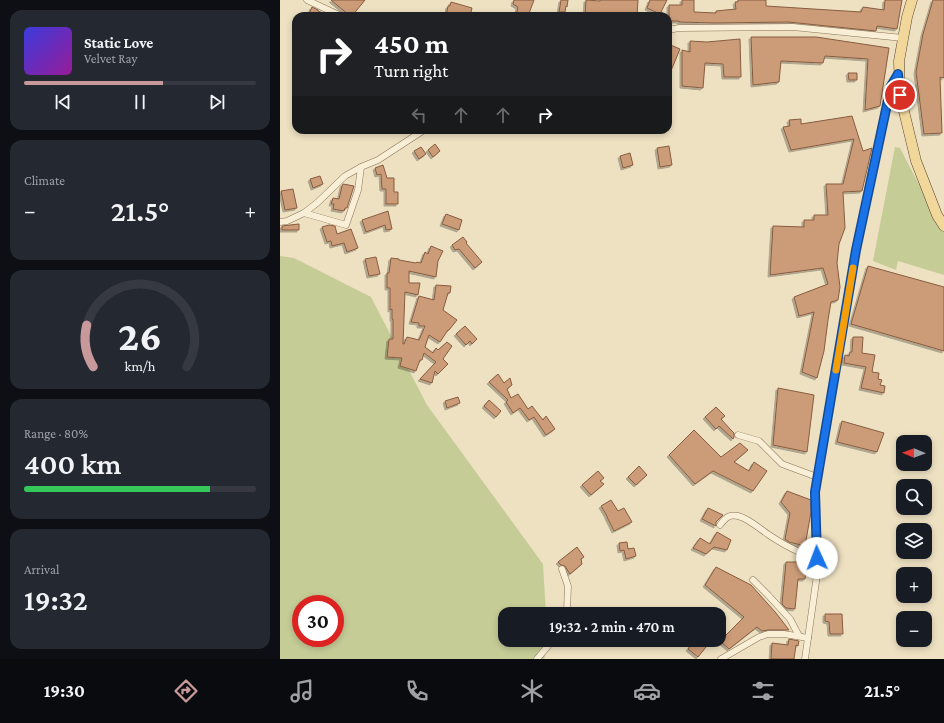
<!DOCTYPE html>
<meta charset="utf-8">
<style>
:root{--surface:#171b24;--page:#242831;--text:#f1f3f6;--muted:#9ea1a6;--line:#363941;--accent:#c8999a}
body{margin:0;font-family:"Crimson Pro",serif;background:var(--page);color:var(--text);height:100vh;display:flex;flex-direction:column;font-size:15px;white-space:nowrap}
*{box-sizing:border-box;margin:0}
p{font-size:13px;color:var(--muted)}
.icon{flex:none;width:22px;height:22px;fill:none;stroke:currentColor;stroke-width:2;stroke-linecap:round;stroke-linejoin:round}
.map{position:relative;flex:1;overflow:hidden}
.sheet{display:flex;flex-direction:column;gap:10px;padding:10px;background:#0d0f14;width:280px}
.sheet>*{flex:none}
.banner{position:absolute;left:12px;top:12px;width:380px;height:122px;border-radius:12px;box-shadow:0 2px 6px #0003;background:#202124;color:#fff;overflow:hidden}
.needle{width:26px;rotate:271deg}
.buttons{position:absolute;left:616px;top:435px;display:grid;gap:8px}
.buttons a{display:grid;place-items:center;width:36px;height:36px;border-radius:8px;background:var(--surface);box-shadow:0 2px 6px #0003;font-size:20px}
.speed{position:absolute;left:12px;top:595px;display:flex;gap:8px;font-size:20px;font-weight:700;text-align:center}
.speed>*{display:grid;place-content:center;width:52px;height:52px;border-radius:50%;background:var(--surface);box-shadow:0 2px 6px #0003;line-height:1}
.speed .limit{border:6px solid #d22;background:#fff;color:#111}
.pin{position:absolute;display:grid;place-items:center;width:34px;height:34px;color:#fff;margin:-17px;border:2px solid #fff;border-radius:50%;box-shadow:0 1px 4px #0007}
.me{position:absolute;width:44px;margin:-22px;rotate:358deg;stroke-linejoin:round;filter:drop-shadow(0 0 3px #0008)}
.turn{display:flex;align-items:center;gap:14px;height:84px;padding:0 16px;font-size:18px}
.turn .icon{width:52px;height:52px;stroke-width:2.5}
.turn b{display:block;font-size:28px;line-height:34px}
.lanes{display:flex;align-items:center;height:38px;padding:0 16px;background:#0003;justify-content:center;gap:20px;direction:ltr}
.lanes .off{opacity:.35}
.big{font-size:30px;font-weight:600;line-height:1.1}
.sheet .tile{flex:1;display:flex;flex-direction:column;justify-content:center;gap:6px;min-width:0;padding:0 14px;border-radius:12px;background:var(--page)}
.sheet .dial{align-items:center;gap:0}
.dial svg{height:104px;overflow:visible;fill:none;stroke:var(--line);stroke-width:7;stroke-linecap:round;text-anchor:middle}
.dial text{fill:var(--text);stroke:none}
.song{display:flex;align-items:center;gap:12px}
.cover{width:48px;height:48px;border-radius:6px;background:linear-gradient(135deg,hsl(240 70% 55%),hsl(300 70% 35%))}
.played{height:4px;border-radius:2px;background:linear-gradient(90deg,var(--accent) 60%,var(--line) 60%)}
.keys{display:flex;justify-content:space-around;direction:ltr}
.heat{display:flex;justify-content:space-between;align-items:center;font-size:22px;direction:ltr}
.charge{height:6px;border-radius:3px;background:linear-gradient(90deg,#34c759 80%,var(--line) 0)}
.trip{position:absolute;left:218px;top:607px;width:228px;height:40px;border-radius:12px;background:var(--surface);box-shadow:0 2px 6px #0003;font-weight:600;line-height:40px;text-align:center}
.menu{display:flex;height:64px;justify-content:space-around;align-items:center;background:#090b0e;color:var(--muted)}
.menu .icon{width:28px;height:28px}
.menu .current{color:var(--accent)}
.menu b{font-size:18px;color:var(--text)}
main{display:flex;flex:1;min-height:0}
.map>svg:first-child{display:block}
.green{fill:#c5cc96;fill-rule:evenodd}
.building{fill:#cc9c78;stroke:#875c3f;filter:url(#shadow)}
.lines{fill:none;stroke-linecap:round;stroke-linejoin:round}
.minor-casing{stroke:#887359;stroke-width:7}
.primary-casing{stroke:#55412e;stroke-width:11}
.minor{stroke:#f9eed6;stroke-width:6}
.primary{stroke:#f1d79a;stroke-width:10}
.route-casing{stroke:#114b97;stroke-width:10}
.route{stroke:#1a73e8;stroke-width:7}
.slow{stroke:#f59e0b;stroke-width:7}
</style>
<main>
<section class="sheet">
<div class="tile">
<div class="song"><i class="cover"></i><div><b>Static Love</b><p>Velvet Ray</p></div></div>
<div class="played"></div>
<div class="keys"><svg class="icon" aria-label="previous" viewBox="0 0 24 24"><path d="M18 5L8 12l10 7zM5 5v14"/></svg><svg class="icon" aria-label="pause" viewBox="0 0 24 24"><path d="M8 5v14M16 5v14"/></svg><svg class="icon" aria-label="next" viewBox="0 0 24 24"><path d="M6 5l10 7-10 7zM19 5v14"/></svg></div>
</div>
<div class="tile"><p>Climate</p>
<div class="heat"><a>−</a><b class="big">21.5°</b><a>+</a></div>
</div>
<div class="tile dial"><svg viewBox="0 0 100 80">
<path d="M14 69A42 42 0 1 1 86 69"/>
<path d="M14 69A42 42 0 0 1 9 37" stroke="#c8999a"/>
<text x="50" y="56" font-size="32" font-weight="700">26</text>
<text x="50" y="72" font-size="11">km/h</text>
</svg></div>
<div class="tile"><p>Range · 80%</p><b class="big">400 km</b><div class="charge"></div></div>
<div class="tile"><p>Arrival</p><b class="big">19:32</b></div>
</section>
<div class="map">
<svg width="664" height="659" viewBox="0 0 664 659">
<defs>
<filter id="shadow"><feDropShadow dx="-2" dy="2" stdDeviation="0" flood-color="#0004"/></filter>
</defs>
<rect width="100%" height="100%" fill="#eee1c2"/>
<g class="green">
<polygon points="615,147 620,148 664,233 664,275 618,261 616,270 593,261"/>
<path d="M0,256L14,258L91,297L147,405L263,564L266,614H225V640H268V646L264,659H0ZM21,604H55V638H21Z"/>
</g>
<g class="building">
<polygon points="51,0 85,0 72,16 70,16"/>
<polygon points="234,0 254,0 248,16 236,16 238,7 233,4"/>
<polygon points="281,0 288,0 287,7 286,6 285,12 279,12"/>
<polygon points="306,0 320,1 320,0 358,0 357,16 305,16"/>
<polygon points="370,0 387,0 380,14 367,8"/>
<polygon points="402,0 414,0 414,12 436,13 436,11 456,9 455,2 458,2 458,0 486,0 486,6 581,12 583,7 604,10 605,0 622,0 617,29 597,26 596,31 508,22 435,23 399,22 399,21 389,21 389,5 402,5"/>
<polygon points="653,0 664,0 664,78 660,77 662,133 644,134 636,72 643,34"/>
<polygon points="171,2 192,8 190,16 166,16 168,6 170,6"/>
<polygon points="32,7 38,10 38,11 50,16 28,16"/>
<polygon points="471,37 536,37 609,48 600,106 585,110 588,59 545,56 543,63 501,61 499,82 473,85"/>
<polygon points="460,39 461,77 444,77 443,64 425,63 423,88 402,86 402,50 410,52 410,41 427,42"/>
<polygon points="388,44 400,49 388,78"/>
<polygon points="568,73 577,73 577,80 569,80"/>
<polygon points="572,116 583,151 592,148 582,191 563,192 565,228 559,244 557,263 560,287 558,300 551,302 548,320 544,351 537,378 522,372 534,312 519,316 514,297 548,284 543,268 490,275 493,226 524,227 524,220 534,220 534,215 548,215 546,184 563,184 574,139 511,150 503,127 510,126 509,120 521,119 521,124"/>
<polygon points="155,144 160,151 153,157 148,150"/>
<polygon points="389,146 392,165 380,167 377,148"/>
<polygon points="141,147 146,154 139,159 134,151"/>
<polygon points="350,153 353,165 343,168 340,156"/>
<polygon points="103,165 107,178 114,178 114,192 118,192 118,204 106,204 106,189 102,189 101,174 97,175 95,168"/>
<polygon points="40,176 43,184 33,188 30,179"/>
<polygon points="63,184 74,186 67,208 65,208 64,211 53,209 54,204 51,204 53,198 59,199 62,186"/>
<polygon points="13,189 17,208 5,210 1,191"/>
<polygon points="108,211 112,229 106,230 105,225 86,232 82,220"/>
<polygon points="166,214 182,220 179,230 162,224"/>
<polygon points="19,224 19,230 2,230 2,226 10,225"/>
<polygon points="49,225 55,226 57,234 71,229 78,248 67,252 64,243 52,246 51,241 47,242 42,227"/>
<polygon points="183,237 187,242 186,243 202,262 195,268 179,249 175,250 172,245"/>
<polygon points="151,246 163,251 158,261 156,277 129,271 129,283 140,283 138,295 125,292 123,344 124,344 127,337 139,340 145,326 139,326 139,323 131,322 139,296 154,300 156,285 171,286 170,293 168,293 163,310 177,320 169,330 168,330 160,342 149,335 145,347 153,353 156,348 158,350 167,342 172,346 163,359 168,364 158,374 155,371 152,383 140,379 156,362 144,353 142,360 140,360 136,371 120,366 122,358 107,357 109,339 113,339 113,319 112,319 112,309 110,310 110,288 107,288 107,273 109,273 111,258 119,259 119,260 136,263 137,262 141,263 145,252 148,254"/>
<polygon points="96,257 100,274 89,276 85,259"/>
<polygon points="588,266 664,287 664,351 571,324"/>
<polygon points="185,326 197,339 192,344 190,341 186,345 176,334"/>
<polygon points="573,337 583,337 582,353 595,355 592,372 599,373 598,379 602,380 600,385 605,386 604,393 581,388 586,367 564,363 565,355 569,356 570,352 572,352"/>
<polygon points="218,374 224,383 230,378 232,385 227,389 231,398 238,394 248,409 252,406 263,420 266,416 275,429 266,435 254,417 249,420 240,408 233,413 226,402 228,400 209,382"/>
<polygon points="498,388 534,395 527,452 493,445"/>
<polygon points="178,397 180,403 167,408 165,401"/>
<polygon points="209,400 221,411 216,417 204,406"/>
<polygon points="436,407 445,416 441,419 450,429 454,433 454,437 453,439 439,426 436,429 425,417"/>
<polygon points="562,421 604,433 597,452 557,442"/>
<polygon points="414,430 441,457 460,443 468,450 454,462 469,471 474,462 487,471 473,491 433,471 415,484 389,455"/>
<polygon points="359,466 367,475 356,485 348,477"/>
<polygon points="318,471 324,478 320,481 324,484 311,495 302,485"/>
<polygon points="507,491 531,500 531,512 525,546 509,542 505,539 510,513 501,502"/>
<polygon points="331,500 338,511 344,508 352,522 334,531 327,517 327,516 321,506"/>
<polygon points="428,508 443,515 436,522 436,526 422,519"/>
<polygon points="437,532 451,540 447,550 434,547 426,554 413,548 420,538 430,544"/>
<polygon points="347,542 348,549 354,548 356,556 346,559 344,550 340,551 339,543"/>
<polygon points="297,547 304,557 301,559 302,564 290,574 288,571 285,566 281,565 278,562"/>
<polygon points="506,562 523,562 527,564 525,579 518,579 515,609 506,608 502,604"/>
<polygon points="436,567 471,585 496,613 509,630 488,630 482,631 477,627 449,649 440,641 464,617 425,585"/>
<polygon points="545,614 562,614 563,634 550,634 549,622 545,621"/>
<polygon points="509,639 519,641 518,646 516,645 514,659 491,659 492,643 508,645"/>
<polygon points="415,640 426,647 418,657 408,649"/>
</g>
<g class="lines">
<defs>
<g id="minor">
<polyline points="27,0 61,16"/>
<polyline points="388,30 399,28 513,27 623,38"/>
<polyline points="24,213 66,225 78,190 81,167"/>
<polyline points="0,222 7,221 24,213 37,203 65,176 81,167 98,160 144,130"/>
<polyline points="458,435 479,441 502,464 537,477"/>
<path d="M440,525C445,518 449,514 458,516C468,518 480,529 489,535C504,545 520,554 537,558"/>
<polyline points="282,569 288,586 287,610 284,614"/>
<polyline points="473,580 488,595 510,619 519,636"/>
<polyline points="257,659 268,646 271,640"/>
<polyline points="441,659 479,637 488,634 504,634 528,638"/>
<polyline points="525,659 537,575 535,492 576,250 611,85 618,74"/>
</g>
<polyline id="primary" points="632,0 627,17 619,61 620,95 636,161 657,215 664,226"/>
</defs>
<use href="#minor" class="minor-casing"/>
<use href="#primary" class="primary-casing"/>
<use href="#minor" class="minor"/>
<use href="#primary" class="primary"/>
</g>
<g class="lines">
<defs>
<polyline id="route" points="537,558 535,492 576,250 611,86 618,74 620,95"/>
</defs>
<use href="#route" class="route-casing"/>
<use href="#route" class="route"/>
<polyline class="slow" points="556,370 573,268"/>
</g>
</svg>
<div class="buttons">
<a><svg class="needle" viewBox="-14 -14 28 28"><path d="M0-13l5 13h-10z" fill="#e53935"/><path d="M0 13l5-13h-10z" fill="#9ea1a6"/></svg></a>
<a><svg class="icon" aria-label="search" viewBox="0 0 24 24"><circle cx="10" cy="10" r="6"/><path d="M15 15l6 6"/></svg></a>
<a><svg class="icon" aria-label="layers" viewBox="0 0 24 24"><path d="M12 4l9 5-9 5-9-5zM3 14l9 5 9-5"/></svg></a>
<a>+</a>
<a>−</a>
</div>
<div class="speed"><div class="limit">30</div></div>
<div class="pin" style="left:620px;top:95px;background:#d93025"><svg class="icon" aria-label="arrive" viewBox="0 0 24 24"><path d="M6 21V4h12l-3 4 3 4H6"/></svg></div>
<svg class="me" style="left:537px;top:558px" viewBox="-20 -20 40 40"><circle r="19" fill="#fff"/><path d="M0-13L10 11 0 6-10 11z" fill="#1a73e8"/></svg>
<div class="trip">19:32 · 2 min · 470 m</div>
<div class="banner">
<div class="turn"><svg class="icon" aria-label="right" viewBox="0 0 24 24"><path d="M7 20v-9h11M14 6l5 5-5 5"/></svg><div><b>450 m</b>Turn right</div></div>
<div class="lanes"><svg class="icon off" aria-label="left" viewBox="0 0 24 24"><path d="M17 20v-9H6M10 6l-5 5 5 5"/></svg><svg class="icon off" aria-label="ahead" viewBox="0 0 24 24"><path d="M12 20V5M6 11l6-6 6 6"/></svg><svg class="icon off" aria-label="ahead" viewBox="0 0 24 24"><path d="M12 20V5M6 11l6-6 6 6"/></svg><svg class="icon" aria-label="right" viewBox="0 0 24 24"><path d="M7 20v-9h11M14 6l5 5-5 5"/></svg></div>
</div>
</div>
</main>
<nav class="menu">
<b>19:30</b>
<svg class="icon current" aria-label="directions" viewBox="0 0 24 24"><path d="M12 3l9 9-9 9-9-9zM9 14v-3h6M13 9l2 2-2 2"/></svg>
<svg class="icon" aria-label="music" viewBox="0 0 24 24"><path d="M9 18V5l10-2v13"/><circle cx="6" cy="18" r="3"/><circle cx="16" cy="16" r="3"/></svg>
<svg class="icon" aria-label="phone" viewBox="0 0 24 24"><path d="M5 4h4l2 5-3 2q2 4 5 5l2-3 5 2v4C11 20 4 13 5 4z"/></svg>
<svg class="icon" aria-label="climate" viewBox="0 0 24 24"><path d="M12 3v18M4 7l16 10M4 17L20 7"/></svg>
<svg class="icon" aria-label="car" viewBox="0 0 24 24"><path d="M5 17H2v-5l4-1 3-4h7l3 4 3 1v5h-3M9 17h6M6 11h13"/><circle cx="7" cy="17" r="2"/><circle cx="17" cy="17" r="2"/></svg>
<svg class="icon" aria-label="filters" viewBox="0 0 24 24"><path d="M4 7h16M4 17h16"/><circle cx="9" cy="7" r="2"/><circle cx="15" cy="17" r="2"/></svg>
<b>21.5°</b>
</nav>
